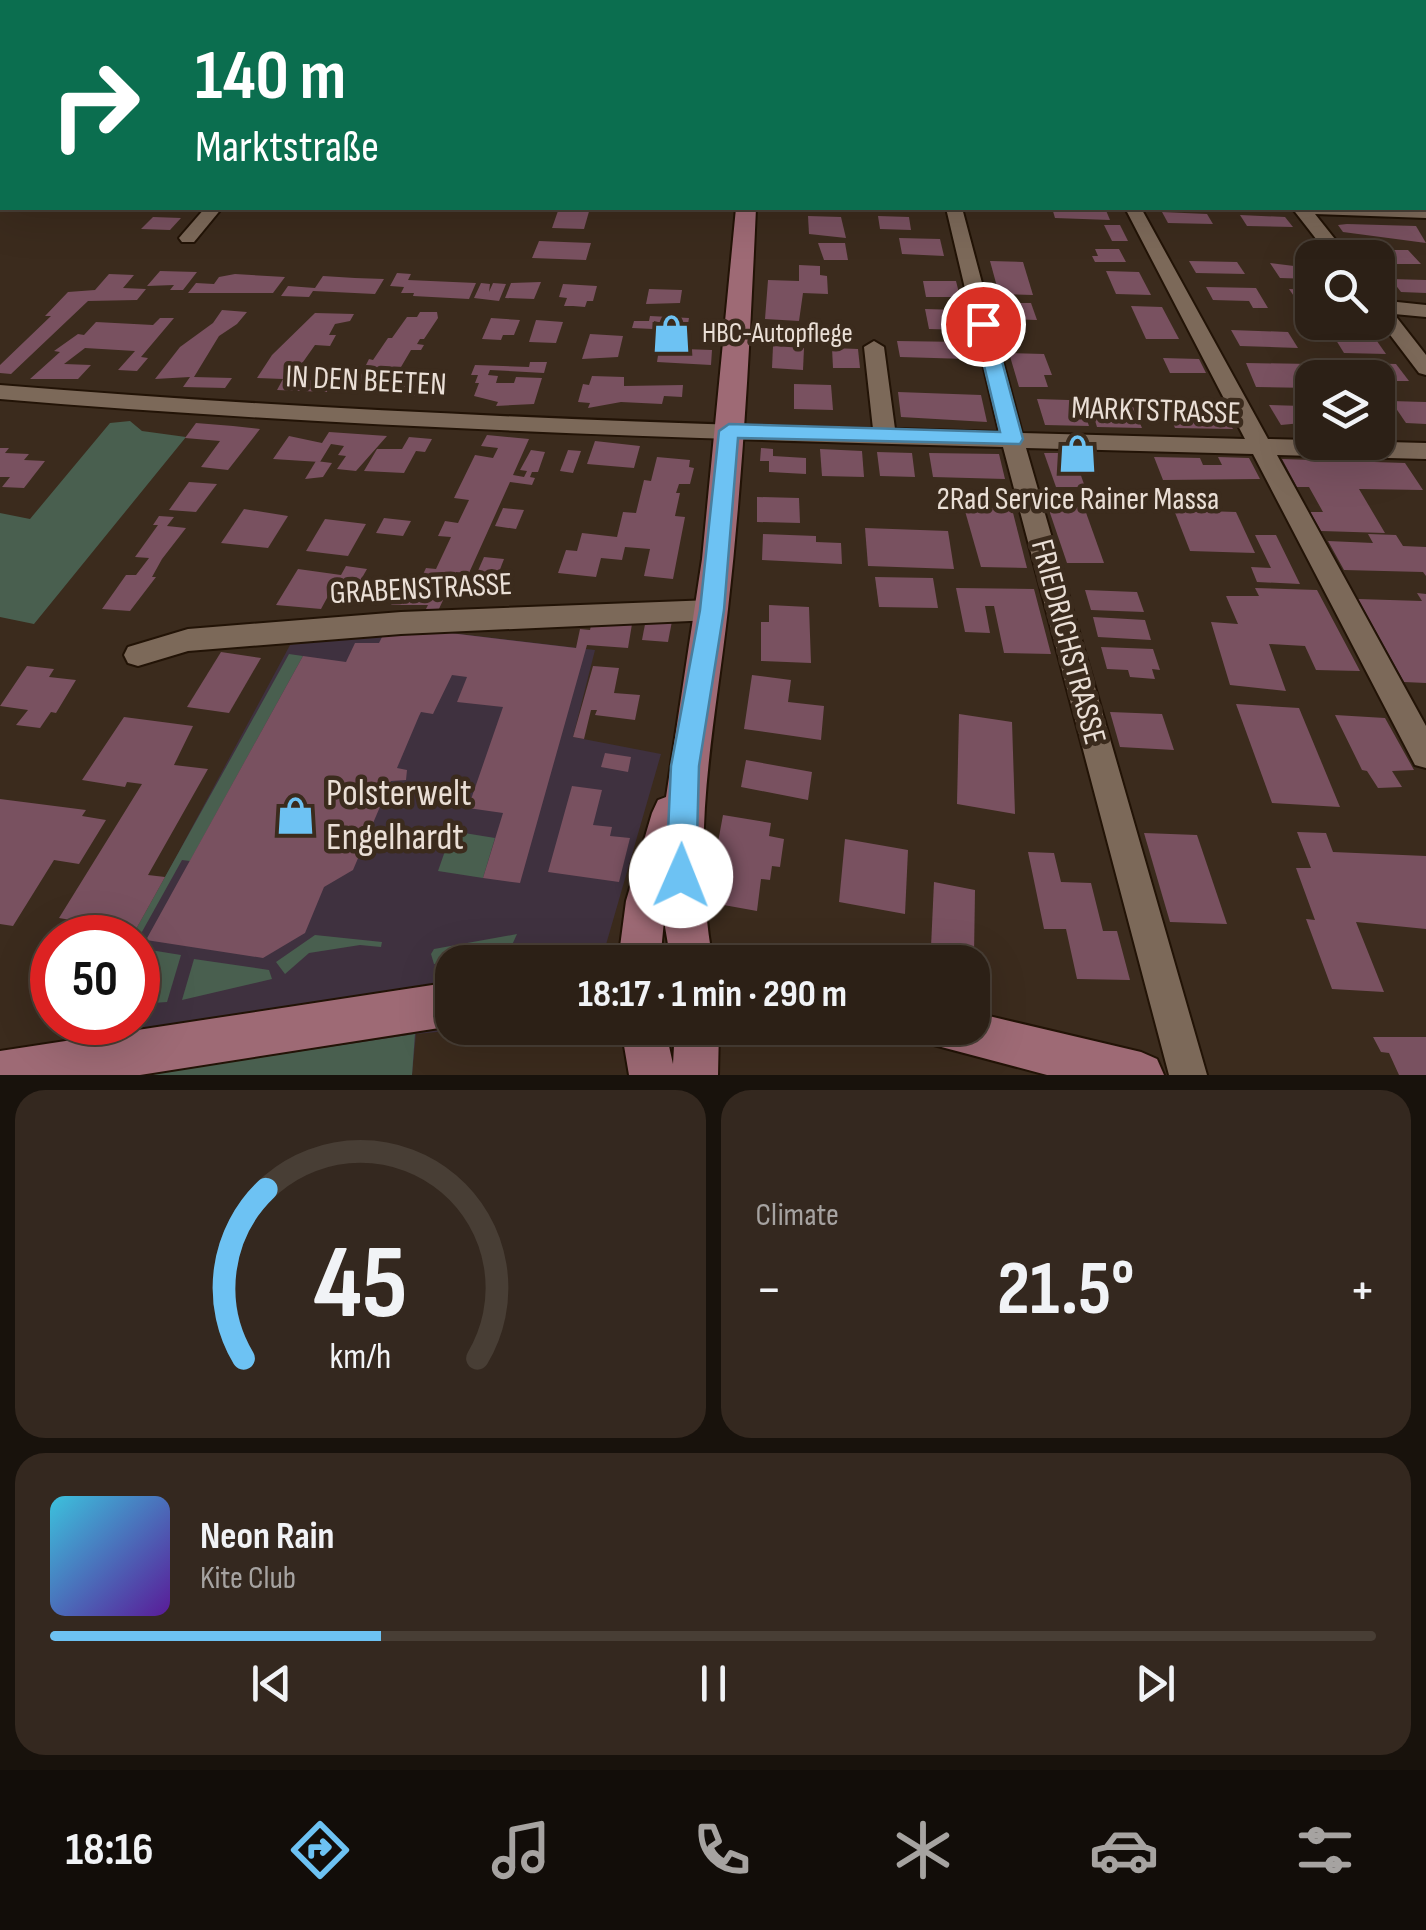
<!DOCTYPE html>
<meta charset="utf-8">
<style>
:root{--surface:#2c2016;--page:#34281f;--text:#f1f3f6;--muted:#a6a3a1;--line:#483e35;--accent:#6dc2f3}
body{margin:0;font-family:"Sofia Sans Condensed",sans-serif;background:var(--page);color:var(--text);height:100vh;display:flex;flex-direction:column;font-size:38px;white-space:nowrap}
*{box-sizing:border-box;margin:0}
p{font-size:32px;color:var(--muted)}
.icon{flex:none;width:55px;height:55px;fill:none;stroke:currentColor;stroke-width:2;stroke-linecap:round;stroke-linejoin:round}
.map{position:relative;height:1075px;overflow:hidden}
.side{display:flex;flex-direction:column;gap:15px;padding:15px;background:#18120c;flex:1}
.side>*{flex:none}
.banner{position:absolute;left:0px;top:0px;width:1428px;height:210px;box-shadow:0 10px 40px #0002,0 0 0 2px var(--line);background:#0b6e4f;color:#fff;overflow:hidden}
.fabs{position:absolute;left:1295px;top:240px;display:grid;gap:20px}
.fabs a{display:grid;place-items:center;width:100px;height:100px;border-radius:20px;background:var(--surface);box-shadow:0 10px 40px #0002,0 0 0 2px var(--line);font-size:50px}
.speed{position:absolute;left:30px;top:915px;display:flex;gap:20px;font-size:50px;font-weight:700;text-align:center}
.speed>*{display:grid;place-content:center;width:130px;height:130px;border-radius:50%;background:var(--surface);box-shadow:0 10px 40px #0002,0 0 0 2px var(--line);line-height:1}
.speed .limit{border:15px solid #d22;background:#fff;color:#111}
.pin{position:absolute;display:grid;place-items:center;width:85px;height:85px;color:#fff;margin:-42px;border:5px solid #fff;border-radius:50%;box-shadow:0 2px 10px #0007}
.me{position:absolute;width:110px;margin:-55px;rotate:1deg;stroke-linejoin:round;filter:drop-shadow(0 0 8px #0008)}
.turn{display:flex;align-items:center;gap:35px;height:210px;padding:0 30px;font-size:45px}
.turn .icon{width:130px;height:130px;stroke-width:2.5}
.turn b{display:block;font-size:70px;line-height:85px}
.big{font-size:75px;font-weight:700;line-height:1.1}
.side .card{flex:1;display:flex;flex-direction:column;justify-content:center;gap:15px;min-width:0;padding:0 35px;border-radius:30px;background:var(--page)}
.side .dial{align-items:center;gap:0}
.dial svg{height:260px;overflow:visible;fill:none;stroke:var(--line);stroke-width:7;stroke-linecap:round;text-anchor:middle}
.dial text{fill:var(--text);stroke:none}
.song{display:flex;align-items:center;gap:30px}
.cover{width:120px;height:120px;border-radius:15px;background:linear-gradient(135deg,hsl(190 70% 55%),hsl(270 70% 35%))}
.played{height:10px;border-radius:5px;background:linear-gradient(90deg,var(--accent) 25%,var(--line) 25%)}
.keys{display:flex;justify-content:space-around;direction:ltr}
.heat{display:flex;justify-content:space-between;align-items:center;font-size:55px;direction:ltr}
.side .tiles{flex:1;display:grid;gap:15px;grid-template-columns:1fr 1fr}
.card:last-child{grid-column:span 2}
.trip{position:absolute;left:435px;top:945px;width:555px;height:100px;border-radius:30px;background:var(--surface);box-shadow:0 10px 40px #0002,0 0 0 2px var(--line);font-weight:700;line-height:100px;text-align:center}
.tabs{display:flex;height:160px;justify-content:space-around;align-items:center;background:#120d09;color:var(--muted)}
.tabs .icon{width:70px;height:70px}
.tabs .active{color:var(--accent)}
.tabs b{font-size:45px;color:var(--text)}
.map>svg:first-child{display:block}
.commercial{fill:#3f313f}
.green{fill:#495f4f}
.building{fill:#795160}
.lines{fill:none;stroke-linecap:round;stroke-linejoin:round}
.minor-casing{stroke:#221306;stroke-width:4}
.major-casing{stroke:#221306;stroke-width:4}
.minor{fill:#7c6959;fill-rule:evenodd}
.major{fill:#9e6a75;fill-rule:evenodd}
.route{fill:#6dc2f3;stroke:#477e9e;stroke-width:2.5}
.labels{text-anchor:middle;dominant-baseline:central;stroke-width:9;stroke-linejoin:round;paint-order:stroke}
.far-poi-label{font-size:28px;fill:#eadfd6;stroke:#3b2b1d;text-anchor:start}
.street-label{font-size:32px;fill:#eadfd6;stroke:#3b2b1d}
.poi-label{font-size:32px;fill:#eadfd6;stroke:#3b2b1d}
.near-poi-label{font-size:38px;fill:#eadfd6;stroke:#3b2b1d;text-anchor:start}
</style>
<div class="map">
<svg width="1426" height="1075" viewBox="0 0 1426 1075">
<rect width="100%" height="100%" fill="#3b2b1d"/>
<polygon class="commercial" points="400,627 595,650 573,737 661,754 601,962 452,962 452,1028 477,1028 416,1034 412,1075 59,1075 87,1023 138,1022 138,938 133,937 290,645 308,640 395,636"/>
<g class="green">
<polygon points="130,421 142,431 186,437 34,624 0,617 0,513 30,519 110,423"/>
<polygon points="289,654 303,656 190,861 182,860 138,939 131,938"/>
<polygon points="452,831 495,838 483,878 438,871"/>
<polygon points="517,934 508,954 434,964 431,954 434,949"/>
<polygon points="315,935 382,942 381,947 360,945 309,953 285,974 276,962"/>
<polygon points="138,948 181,955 167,1002 138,1004"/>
<polygon points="194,959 269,970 272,979 182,1000"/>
<polygon points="415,1034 412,1075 142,1075"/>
</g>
<g class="building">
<polygon points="559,208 590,208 584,229 552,228"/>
<polygon points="1052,208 1105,208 1110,220 1055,218"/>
<polygon points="1162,212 1207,214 1213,224 1168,223"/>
<polygon points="1240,215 1285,217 1293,227 1247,226"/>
<polygon points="808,216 841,217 846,238 809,234"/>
<polygon points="878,216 909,217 911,230 880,229"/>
<polygon points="153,217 181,218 170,230 141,229"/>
<polygon points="1347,224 1416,226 1426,243 1343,232 1338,225"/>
<polygon points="1104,225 1120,225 1128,241 1112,241"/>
<polygon points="899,238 940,239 944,256 902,254"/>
<polygon points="539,241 564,242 591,243 586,260 532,258"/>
<polygon points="818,243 845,243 848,260 824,260"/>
<polygon points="1095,249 1119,249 1126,262 1095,262 1092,256 1098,256"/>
<polygon points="1374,250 1408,250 1421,264 1378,264 1378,258 1369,258 1364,252 1376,252"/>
<polygon points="1295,257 1312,258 1312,279 1280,278 1270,263 1302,267"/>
<polygon points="990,261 1023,262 1033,295 999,294"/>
<polygon points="1189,261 1237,262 1245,274 1196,273"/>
<polygon points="799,265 820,266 820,275 827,276 828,294 803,293 799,321 765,319 768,280 799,281"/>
<polygon points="160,271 197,272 183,290 170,290 174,285 147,286"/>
<polygon points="1106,271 1139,272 1151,295 1116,294"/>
<polygon points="397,273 411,274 408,280 476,283 469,299 413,296 414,293 401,293 404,287 390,286"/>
<polygon points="109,274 134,275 123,288 146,289 137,300 88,301 11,374 0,373 0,365 51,316 45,316 68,292 95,290"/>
<polygon points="235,274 285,277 273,293 188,293 196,283 214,284 219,277"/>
<polygon points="323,276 355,278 384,279 375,294 313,291 309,297 281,296 288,286 315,288"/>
<polygon points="1391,279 1426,280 1426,293 1401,292"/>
<polygon points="923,281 956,281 960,297 926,297"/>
<polygon points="541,282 534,299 505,298 511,283"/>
<polygon points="481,283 490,284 489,292 493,283 506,284 499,301 474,298"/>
<polygon points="563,284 597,286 593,301 587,301 585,307 573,306 564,306 567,298 559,297"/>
<polygon points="1206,287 1256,288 1268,308 1253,308 1249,301 1213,300"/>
<polygon points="649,289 682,290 680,303 646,304"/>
<polygon points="1289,289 1312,290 1312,303 1298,302"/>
<polygon points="1006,303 1031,303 1037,320 1011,319"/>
<polygon points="1131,306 1162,307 1179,339 1146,339"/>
<polygon points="925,309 960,310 965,330 929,329"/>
<polygon points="222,310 247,312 237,324 219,336 194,377 232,378 225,388 183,387 190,377 155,379 180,347 213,323"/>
<polygon points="420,312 437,312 438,318 424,339 420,339 417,344 424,345 421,350 411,350 391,384 434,386 430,396 376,394 381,384 357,383 369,359 373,360 388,338 392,338 407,317 417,317"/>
<polygon points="315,313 354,314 350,321 335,324 329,335 336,335 330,346 315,345 291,379 333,381 327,392 277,390 283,379 257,378 272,355"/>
<polygon points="650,316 689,318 684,349 712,350 711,365 657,362 662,329 656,329 658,322 654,321 653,329 632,328 634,321 649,321"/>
<polygon points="160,318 174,318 141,357 148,358 137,371 118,370 135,351 85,348 64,364 91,365 78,379 30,379 60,352 54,351 78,334 84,335 96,322 153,325"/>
<polygon points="491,318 520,320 514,335 503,335 501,340 482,339"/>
<polygon points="536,320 563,322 556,343 529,342"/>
<polygon points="1231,330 1288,332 1298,348 1240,346"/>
<polygon points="1331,332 1372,334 1386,354 1344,353"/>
<polygon points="590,334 623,336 618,357 582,359"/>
<polygon points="897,341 963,342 967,359 900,357"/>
<polygon points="773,346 804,348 803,370 772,368"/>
<polygon points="832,348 858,349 860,368 833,368"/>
<polygon points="1009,353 1044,354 1052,375 1044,375 1048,387 1019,387"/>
<polygon points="1163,358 1199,359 1206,373 1170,373"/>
<polygon points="530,362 547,362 544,373 490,370 488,375 498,376 496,383 514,383 516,377 542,378 534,404 496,406 498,402 474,396 479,383 475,383 478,375 471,375 475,365 529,367"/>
<polygon points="1246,363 1311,364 1320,378 1312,378 1312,388 1256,387"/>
<polygon points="1363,363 1396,364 1409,381 1378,381"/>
<polygon points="592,376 624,377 624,386 683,385 682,397 664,396 662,404 621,402 588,408 590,403 578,402 583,384 589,385"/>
<polygon points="794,384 831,385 833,410 794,409"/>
<polygon points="898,392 981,395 987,422 901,417"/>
<polygon points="1037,399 1131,402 1142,428 1097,427 1093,414 1085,414 1089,426 1045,425"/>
<polygon points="1391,401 1426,402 1426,424 1406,423"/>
<polygon points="1219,403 1233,429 1175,428 1165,404"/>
<polygon points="1269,405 1302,406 1312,422 1281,425"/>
<polygon points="196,423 233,426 260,429 228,470 201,467 220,441 185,438"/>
<polygon points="329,432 387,436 356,471 337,469 346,456 338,455 344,446 331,444 320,462 273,459 289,436 322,443"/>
<polygon points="487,435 529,439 513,475 524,477 527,471 520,470 531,450 545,452 538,472 532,472 530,477 535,478 532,485 510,482 469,573 456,572 438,611 426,609 428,605 391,605 400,587 416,589 426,568 436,569 451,537 438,536 445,521 458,523 469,500 454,498 475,455 493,458 498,448 481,446"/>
<polygon points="409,437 432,439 425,452 416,451 404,473 364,471 377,449 402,449"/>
<polygon points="595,441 640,446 634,468 587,464"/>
<polygon points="0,448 9,448 5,453 29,454 24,460 45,461 24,488 2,487 10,477 0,477"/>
<polygon points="761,448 773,449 773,456 806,458 806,474 769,472 769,461 760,461"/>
<polygon points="820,449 862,451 864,477 822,476"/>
<polygon points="568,450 581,451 573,473 560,471"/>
<polygon points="877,452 912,453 915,477 880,476"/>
<polygon points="929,453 999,454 1005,479 933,477"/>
<polygon points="1044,453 1073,453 1085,487 1056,487"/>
<polygon points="657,457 690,460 689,467 694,468 690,484 679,484 676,493 680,493 675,516 685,517 673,579 644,576 650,549 625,547 622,560 601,558 596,577 558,573 566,550 577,551 582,533 617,537 623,512 636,513 644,480 651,481"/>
<polygon points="1154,457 1200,458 1203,465 1222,465 1218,457 1249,458 1260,479 1163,480"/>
<polygon points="1282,459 1405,463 1423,490 1359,489 1385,533 1321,531 1310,512 1323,512 1309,487 1297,487"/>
<polygon points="316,461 332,463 323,477 305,479"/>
<polygon points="189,482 217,484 196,512 169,510"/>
<polygon points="757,497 799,498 800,523 757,522"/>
<polygon points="963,504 1011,505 1027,568 981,567"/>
<polygon points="1048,507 1084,507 1104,563 1067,563"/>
<polygon points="503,508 524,510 516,529 495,526"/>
<polygon points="244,509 288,516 268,548 221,543"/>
<polygon points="1174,510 1236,512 1255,553 1190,551"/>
<polygon points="159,516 174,517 167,526 186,528 162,559 152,577 156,577 130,611 102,609 126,575 136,575 149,558 135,557 158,525 153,525"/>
<polygon points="384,518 411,521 403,536 376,533"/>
<polygon points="325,519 366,524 348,556 306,551"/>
<polygon points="865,528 948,531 954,569 868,566"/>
<polygon points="763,534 816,536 816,542 841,543 842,564 762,560"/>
<polygon points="1368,534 1396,535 1403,546 1426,547 1426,576 1423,572 1344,570 1328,541 1373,543"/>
<polygon points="1255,535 1276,535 1300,584 1257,582 1251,567 1271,568"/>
<polygon points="484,557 504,559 494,585 473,582"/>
<polygon points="346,566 367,569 355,590 333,587 321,609 276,605 298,569 341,575"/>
<polygon points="875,577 933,578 938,608 879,607"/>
<polygon points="956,588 1034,589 1051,654 1004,653 994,606 985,606 990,633 965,632"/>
<polygon points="1255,588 1317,590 1360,671 1316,670 1305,646 1269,644 1286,691 1230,685 1211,622 1238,624 1226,596 1259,596"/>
<polygon points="1085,590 1137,592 1144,612 1091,610"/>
<polygon points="1417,593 1426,594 1426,683 1404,682 1358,599 1422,601"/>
<polygon points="769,605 809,607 811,663 761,661 761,622 769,622"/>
<polygon points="1093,617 1145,620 1151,640 1098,637"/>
<polygon points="646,619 672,621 668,642 642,640"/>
<polygon points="592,621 632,624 628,648 587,645 520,883 483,878 503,813 468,808 503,707 457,702 467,677 452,675 433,714 421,712 419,716 397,768 407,770 406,780 391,781 353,870 324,887 305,933 263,958 146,940 303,656 346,662 355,643 379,643 383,635 395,636 400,627 576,648 580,629 590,630"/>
<polygon points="1101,647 1153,649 1160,670 1152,669 1155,679 1130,677 1128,670 1107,669"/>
<polygon points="221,652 261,658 229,713 187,707"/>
<polygon points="27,666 54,669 49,677 76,680 56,713 51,712 40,728 16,725 28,710 0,706"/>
<polygon points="593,666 619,668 614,693 640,695 635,720 595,715 597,710 591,710 584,739 573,737"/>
<polygon points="752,675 791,680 788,702 824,706 821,740 744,729"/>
<polygon points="1236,704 1299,708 1340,807 1272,803"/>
<polygon points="1110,712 1162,714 1174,750 1120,747"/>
<polygon points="959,714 1012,722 1015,814 957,804"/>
<polygon points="1335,715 1385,718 1414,770 1392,771 1402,787 1378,788 1367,771 1362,770"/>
<polygon points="124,717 193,726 174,765 208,769 148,875 165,877 135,931 59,918 142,784 127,782 125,787 82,780"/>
<polygon points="605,753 631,757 628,772 601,767"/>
<polygon points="746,760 812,772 808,800 741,787"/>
<polygon points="572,786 602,790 593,825 612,827 610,836 630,838 619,882 548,872"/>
<polygon points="0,799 86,810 82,816 106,820 79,864 54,860 13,926 0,924"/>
<polygon points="723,815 771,823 769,836 784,839 780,867 772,866 770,880 761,879 757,911 707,902"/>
<polygon points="1297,832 1326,833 1333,852 1426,856 1426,929 1356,922 1384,992 1332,989 1306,919 1315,920 1296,868 1311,868"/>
<polygon points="1144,833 1197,835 1227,924 1170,922"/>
<polygon points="845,839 908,850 905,914 839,902"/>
<polygon points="1028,852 1054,853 1061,882 1091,883 1103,931 1117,931 1130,980 1077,979 1066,929 1044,929"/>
<polygon points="934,882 975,890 974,955 931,947"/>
<polygon points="1373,1037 1426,1037 1426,1075 1399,1075 1389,1053 1381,1052"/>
</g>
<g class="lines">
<defs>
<g id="minor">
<polygon points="1054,0 1068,0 1069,2 1056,2"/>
<rect x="1425" y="37" width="1" height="9"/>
<rect x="1425" y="69" width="1" height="8"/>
<polygon points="205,208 222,208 194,242 182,242 179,238"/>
<path d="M946,208H962L1022,433L1245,439L1125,208H1141L1268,439L1426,443V459L1277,455L1426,726V768L1415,765L1253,454L1026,448L1207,1075H1169L1003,447C669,438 333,427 0,399V385C290,409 582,421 873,429L864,347L874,341L884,347L895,429L999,432Z"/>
<polygon points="1292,208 1426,208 1426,218 1315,214 1350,258 1331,258"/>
<polygon points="1378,300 1426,305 1426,317 1394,314 1426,355 1426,375 1419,373 1378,319"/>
<polygon points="712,600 721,603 725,610 721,617 712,620 401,634 188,651 138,666 128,663 124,655 128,647 188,629 401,612"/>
</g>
<g id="major">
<polygon points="644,0 660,0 661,2 646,2"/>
<path d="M736,208H756C750,342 743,476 728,609C714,734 690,834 713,962H671L664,921L660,962H618L626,901L652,813L658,800L666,797L702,559Z"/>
<polygon points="452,982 452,1026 140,1075 0,1075 0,1051"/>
<polygon points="972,1012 1141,1052 1157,1059 1164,1075 1047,1075 930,1044 924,1028 972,1028"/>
<polygon points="621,1028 665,1028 673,1064 675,1028 719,1028 718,1075 629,1075"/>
</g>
</defs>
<use href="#minor" class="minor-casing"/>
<use href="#major" class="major-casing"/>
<use href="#minor" class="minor"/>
<use href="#major" class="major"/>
</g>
<polygon class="route" points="983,318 992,324 1023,439 1020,444 738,438 724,610 699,766 696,876 692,886 681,890 671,886 666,876 671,766 700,610 719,431 729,424 1000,432 974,324"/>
<defs>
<symbol id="shop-bare" viewBox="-9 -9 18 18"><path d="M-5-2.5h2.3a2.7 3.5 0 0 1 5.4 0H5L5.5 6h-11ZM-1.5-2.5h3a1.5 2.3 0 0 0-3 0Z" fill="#6dc2f3" stroke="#3b2b1d" stroke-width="2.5" paint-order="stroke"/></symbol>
</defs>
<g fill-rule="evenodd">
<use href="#shop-bare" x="644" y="306" width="55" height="55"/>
<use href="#shop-bare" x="1050" y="426" width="55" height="55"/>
<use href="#shop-bare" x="268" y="788" width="55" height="55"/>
</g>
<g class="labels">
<g class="far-poi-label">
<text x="702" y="333">HBC-Autopflege</text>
</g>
<g class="street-label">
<text transform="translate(366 381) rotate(3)">IN DEN BEETEN</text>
<text transform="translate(1156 411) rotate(2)">MARKTSTRASSE</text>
<text transform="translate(421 589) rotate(-3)">GRABENSTRASSE</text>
<text transform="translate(1068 642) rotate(75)">FRIEDRICHSTRASSE</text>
</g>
<g class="poi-label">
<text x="1078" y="499">2Rad Service Rainer Massa</text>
</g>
<g class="near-poi-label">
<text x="326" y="793">Polsterwelt<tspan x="326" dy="44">Engelhardt</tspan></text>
</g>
</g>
</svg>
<div class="fabs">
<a><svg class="icon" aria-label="search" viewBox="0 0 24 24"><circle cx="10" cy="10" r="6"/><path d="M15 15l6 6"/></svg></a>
<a><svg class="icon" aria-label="layers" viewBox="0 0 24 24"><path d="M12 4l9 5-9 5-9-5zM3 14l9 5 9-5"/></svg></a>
</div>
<div class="speed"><div class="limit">50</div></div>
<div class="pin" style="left:983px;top:324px;background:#d93025"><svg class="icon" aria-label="arrive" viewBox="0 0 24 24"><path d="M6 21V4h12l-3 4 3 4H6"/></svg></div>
<svg class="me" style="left:681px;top:876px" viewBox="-20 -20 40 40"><circle r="19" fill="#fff"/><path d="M0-13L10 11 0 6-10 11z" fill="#6dc2f3"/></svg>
<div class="trip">18:17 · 1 min · 290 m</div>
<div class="banner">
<div class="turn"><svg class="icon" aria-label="right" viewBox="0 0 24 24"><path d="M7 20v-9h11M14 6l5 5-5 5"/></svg><div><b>140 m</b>Marktstraße</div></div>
</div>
</div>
<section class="side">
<div class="tiles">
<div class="card dial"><svg viewBox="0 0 100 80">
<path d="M14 69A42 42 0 1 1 86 69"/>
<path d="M14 69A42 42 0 0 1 21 17" stroke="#6dc2f3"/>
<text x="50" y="56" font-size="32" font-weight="700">45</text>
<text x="50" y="72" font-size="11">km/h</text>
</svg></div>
<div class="card"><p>Climate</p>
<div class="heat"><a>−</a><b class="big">21.5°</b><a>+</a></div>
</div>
<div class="card">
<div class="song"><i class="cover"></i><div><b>Neon Rain</b><p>Kite Club</p></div></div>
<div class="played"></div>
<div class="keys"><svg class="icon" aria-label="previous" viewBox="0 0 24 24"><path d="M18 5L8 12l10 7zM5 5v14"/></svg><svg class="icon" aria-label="pause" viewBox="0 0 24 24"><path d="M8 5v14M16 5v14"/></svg><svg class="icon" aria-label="next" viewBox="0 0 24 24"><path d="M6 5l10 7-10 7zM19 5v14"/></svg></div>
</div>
</div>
</section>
<nav class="tabs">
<b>18:16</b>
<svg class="icon active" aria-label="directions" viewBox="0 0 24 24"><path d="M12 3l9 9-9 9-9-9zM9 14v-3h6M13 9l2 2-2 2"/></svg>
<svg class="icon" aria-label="music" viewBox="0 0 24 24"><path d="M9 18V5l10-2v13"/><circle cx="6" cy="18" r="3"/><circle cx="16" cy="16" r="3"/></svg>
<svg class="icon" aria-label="phone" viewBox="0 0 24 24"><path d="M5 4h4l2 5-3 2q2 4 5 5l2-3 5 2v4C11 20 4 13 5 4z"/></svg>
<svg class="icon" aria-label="climate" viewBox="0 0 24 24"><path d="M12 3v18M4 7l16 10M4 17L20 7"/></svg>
<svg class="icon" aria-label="car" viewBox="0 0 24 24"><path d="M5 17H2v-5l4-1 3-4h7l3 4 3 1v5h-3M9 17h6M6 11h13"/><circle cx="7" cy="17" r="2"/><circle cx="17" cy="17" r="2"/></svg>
<svg class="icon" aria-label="filters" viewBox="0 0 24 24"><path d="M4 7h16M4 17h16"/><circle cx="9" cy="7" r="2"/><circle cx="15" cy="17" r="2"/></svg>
</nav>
